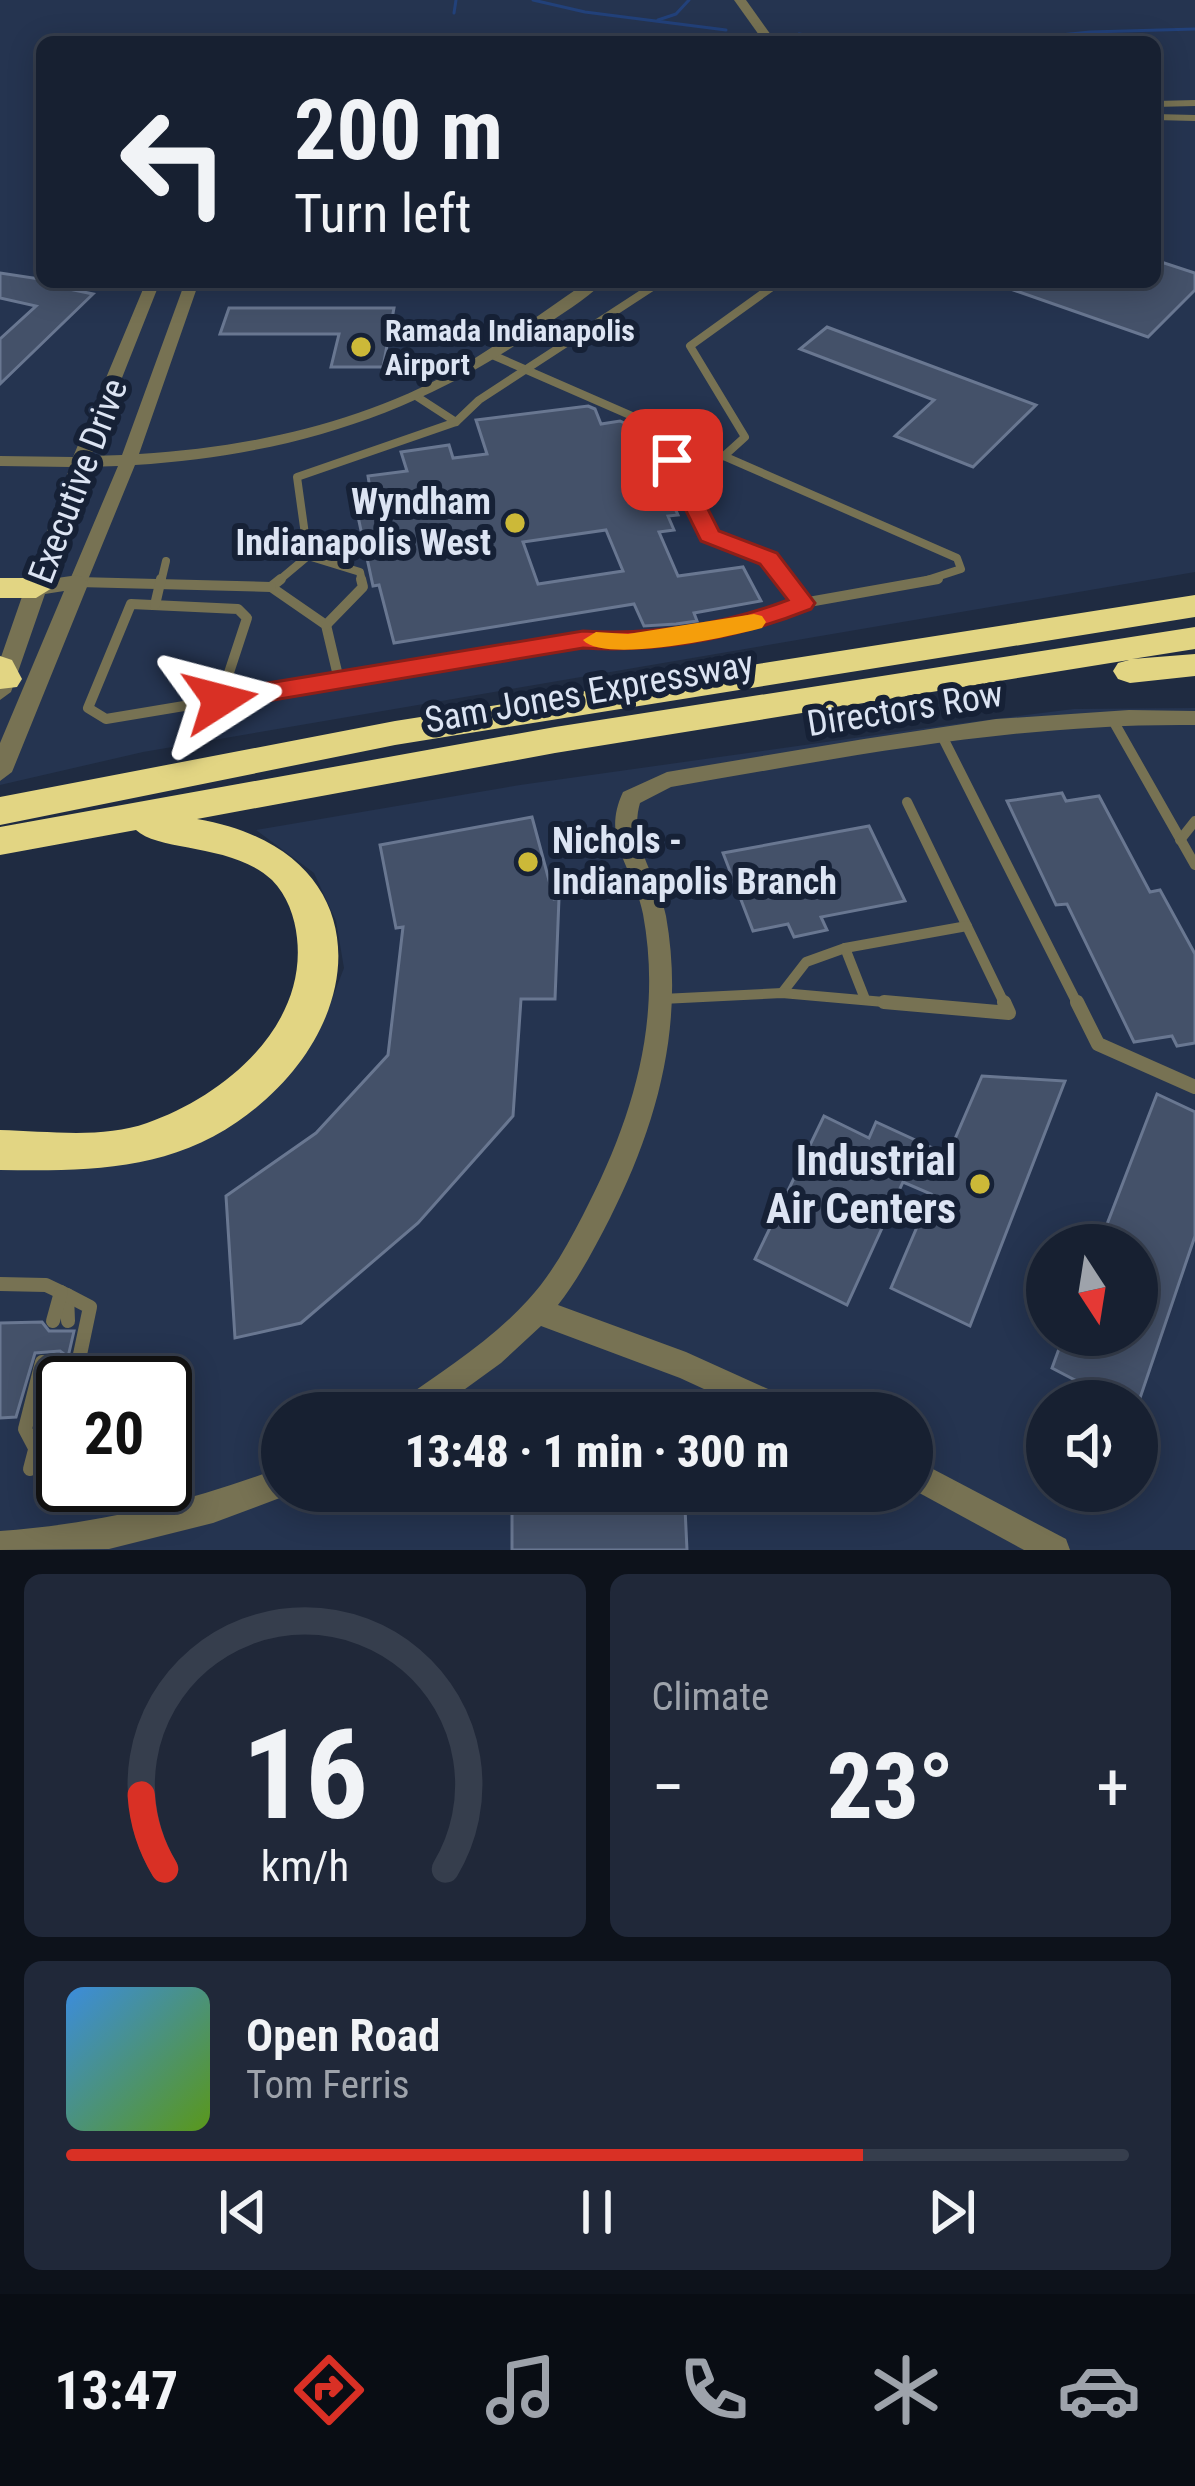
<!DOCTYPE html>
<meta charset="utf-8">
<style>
:root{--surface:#172031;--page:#202839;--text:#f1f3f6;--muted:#9ea3ab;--line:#363e4d;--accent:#d93025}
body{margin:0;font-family:"Roboto Condensed",sans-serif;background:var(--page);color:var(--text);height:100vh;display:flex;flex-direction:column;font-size:45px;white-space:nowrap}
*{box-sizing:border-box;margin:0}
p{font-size:39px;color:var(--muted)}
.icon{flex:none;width:66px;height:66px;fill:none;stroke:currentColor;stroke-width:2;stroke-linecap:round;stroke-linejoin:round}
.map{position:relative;height:1550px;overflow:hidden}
.details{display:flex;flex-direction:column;gap:24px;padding:24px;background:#0d121b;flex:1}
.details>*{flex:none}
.top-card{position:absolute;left:36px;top:36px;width:1125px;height:252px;border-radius:18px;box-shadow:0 6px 30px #0003,0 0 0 3px var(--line);background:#172031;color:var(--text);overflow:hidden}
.needle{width:78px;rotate:168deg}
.buttons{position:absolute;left:1026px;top:1224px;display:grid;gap:24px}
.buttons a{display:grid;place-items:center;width:132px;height:132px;border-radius:50%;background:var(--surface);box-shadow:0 6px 30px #0003,0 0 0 3px var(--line);font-size:60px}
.speed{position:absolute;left:36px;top:1356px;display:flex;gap:24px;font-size:60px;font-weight:700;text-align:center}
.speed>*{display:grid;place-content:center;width:156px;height:156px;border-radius:50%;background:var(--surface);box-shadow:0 6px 30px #0003,0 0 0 3px var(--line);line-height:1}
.speed .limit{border:6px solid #111;border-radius:18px;background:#fff;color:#111}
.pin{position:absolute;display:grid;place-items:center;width:102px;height:102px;color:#fff;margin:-51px;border-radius:24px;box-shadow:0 6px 18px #0006}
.me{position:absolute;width:132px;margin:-66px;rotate:81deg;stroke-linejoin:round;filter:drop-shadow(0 0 9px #0008)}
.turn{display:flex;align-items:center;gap:42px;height:252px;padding:0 60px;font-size:54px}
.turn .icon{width:156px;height:156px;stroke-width:2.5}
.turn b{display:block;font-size:84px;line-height:102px}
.big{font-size:90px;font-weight:800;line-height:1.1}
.details .tile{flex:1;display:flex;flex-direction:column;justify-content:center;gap:18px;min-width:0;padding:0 42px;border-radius:18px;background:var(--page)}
.details .dial{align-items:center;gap:0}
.dial svg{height:312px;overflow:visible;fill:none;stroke:var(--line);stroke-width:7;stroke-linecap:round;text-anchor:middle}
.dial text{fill:var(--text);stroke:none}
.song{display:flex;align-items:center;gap:36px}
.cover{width:144px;height:144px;border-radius:18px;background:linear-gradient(135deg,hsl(210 70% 55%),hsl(90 70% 35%))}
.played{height:12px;border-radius:6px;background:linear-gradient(90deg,var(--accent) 75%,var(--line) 75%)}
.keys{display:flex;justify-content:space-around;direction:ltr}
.heat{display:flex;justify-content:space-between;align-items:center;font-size:66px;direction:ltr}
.details .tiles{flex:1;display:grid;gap:24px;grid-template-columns:1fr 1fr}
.tile:last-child{grid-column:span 2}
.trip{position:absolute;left:261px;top:1392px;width:672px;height:120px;border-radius:60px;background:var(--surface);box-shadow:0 6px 30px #0003,0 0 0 3px var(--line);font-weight:800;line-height:120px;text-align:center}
.menu{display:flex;height:192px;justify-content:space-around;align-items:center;background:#090d14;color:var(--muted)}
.menu .icon{width:84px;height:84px}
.menu .active{color:var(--accent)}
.menu b{font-size:54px;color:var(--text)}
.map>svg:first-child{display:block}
.built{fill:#253450;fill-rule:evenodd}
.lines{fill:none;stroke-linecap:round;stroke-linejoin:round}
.stream{stroke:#22417a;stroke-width:3}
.building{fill:#445169;stroke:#697791;stroke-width:3;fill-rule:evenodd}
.service-far3{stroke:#777253;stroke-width:6}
.service-far2{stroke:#777253;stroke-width:8}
.service-far1{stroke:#777253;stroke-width:10}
.service{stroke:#777253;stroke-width:14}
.minor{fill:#777253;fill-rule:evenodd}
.tertiary{fill:#777253;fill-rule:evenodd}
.motorway{fill:#e2d583;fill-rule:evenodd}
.route{fill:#d93025;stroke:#8d1f18;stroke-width:3}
.slow{fill:#f59e0b}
.poi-dot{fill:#ccb938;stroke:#162136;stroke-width:4.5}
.labels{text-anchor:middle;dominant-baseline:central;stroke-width:12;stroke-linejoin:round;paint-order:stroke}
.far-poi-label{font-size:30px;font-weight:bold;fill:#dce4f3;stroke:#162136;text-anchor:start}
.street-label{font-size:36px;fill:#dce4f3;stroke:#162136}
.poi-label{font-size:36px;font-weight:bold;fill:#dce4f3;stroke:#162136;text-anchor:end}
.near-poi-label{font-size:42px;font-weight:bold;fill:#dce4f3;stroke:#162136;text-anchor:end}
</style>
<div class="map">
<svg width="1195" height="1550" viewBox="0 0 1195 1550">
<rect width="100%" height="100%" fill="#1f2b41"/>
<g class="built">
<path d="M0,0H1195V572L143,752L0,785ZM42,42H1155V282H42Z"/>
<path d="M1195,708V1550H0V1166H97L280,1082L321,1027L344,968L336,921L314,873L256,830L520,785L947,725L1074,709ZM1047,1245H1137V1335H1047ZM63,1383H165V1485H63ZM1047,1401H1137V1491H1047ZM282,1413H912V1491H282Z"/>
</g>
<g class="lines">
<g class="stream">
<polyline points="533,0 585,12 726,30"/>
<polyline points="454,13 456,0"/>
<polyline points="658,20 676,14 689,0"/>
<polyline points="799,34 848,42"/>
<polyline points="993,42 1090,32 1195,29"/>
</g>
</g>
<g class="building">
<polygon points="1155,260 1195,273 1195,290 1148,337 999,285 1155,282"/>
<polygon points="0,273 73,284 69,289 93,294 0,384 0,339 36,306 0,298"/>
<polygon points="229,308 394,308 383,367 331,367 339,334 220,334"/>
<polygon points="827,327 1036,405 973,467 895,436 934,400 800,349"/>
<path d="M588,406L595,409L601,424L620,421L663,441L649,451L678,515L668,516L674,530L659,532L678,576L743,567L761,601L694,613L697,621L676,624L644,626L634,604L394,643L379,585L373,586L354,498L371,495L368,476L407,471L401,452L449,445L453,458L487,454L476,420ZM606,530L623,571L538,584L523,542Z"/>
<polygon points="1062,793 1066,801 1099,796 1150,892 1160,890 1195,954 1195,1043 1177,1046 1172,1036 1134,1042 1067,904 1056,905 1007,801"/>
<polygon points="532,817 554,899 559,898 555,999 521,999 513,1116 418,1223 301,1323 235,1338 226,1196 316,1133 388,1055 403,927 396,928 380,845"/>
<polygon points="869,826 905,901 821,917 827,930 794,937 788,924 753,931 723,853"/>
<polygon points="982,1076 1065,1081 970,1326 891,1288 931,1194 903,1182 847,1305 755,1259 824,1116 869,1138 876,1122 948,1155"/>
<polygon points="1157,1094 1195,1112 1195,1236 1139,1401 1115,1401 1052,1368 1064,1335 1137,1335 1137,1245 1099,1245"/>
<polygon points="42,1322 49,1331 74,1331 68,1357 60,1351 35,1353 16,1417 0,1418 0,1323"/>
<polygon points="685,1508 687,1550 512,1550 512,1513"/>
</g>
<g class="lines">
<g class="service-far3">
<polyline points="1155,104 1195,103"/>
<polyline points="1155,117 1195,118"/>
</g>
<g class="service-far2">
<polyline points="490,354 957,558 961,569 921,582"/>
<polyline points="416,396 456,422"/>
<polyline points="689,441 672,460 710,536 769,559 787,582"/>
<polyline points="724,456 745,437 690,346 772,287 759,282"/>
<polyline points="308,556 360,572 362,582"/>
<polyline points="161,582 166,561"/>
<polyline points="277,582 308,556 297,477 456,422 479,400 660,282"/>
</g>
<g class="service-far1">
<polyline points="281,579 271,587 326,625 339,680"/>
<polyline points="784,579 803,603 938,579"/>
<polyline points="78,582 271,587"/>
<polygon points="131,604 238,609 247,618 220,700 106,719 88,708"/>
<polyline points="155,605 161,579"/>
<polyline points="326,625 363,587 361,579"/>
<polyline points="220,700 583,639 695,633 803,603"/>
<polyline points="1111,717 1195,865"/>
<polyline points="942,736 1078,1005"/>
<polyline points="907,802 1005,1005"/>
<polyline points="1180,840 1195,821"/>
<polyline points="782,993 806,962 845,948"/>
<polyline points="662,999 782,993 918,1005"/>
<polyline points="865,999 845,948 967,926"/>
</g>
<g class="service">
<polyline points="884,1002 1009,1013 1004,1002"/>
<polyline points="1077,1002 1098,1044 1195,1087"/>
<polyline points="0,1284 46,1285 67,1295 68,1321"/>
<polyline points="67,1295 90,1307 74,1383"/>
<polyline points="53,1321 61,1292"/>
<polyline points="42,1362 25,1429 35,1448 55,1433 63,1411"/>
<polyline points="30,1469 58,1362"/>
</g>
<g class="minor">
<polygon points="734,0 746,0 776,42 764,42"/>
<path d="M146,282H160L91,456L122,455L185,282H199L139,454C250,447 359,424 457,369C502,343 544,311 587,282H604C585,300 560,315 538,330C413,417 286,455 135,465L87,582L78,588L69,582L118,466L87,467L45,588L36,594L29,592L27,588L70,467L0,466V456L73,457Z"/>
<path d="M1129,710L1195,711V725C1017,723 846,757 671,787L640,803C628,844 658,876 666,916C685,1023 658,1123 610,1218C594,1249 579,1278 558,1305L686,1352L799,1403L804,1413H756L680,1378L541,1326L501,1363L432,1413H393L398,1403C442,1371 491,1341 528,1300C551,1275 567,1246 583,1215C632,1121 663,1022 643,914C634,867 600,841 623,792L667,772L864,739L996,719Z"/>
<polygon points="912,1458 1066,1539 1070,1550 1024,1550 912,1489"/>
<path d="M282,1467V1491L293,1493L213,1523L109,1549L0,1550V1531C98,1524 190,1502 282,1467Z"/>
</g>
<polygon class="tertiary" points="78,575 89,582 12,772 0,781 0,743 64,591 45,594 11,692 0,700 0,660 25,588 36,581"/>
<g class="motorway">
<polygon points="0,578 36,578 52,588 36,598 0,598"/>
<polygon points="1195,595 1195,617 395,745 0,825 0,797 395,721"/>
<path d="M1195,627V649L1132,659L1195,654V676L1130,683L1118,679L1113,671L1118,663L1129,660L555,753L197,819C384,851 373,1029 237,1122C164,1172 84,1171 0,1170V1130C47,1131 102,1139 147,1123C224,1096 307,1027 297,938C295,917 287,895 272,880C232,843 159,852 136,830L0,855V827L555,727Z"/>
<polygon points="0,656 12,660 22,679 17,687 0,689"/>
</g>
</g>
<path class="route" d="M672,454L683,460L719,531L777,553L815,603L811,609C738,638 662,653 583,648L220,709L207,700L220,691L583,631C652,635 722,625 788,600L760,564L701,541L661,460Z"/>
<path class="slow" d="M754,614L762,616L766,622L762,628C729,637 605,664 583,640L596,632L628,634Z"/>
<g class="poi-dot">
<circle cx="361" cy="347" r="12"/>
<circle cx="515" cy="523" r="12"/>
<circle cx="528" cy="862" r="12"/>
<circle cx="980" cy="1184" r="12"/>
</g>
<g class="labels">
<g class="far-poi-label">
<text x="385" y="330">Ramada Indianapolis<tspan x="385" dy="34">Airport</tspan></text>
</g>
<g class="street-label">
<text transform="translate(78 481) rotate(-69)">Executive Drive</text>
<text transform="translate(589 692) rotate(-10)">Sam Jones Expressway</text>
<text transform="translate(905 709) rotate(-9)">Directors Row</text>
</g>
<g class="poi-label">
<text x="491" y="502">Wyndham<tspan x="491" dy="41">Indianapolis West</tspan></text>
<text x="552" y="841" text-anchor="start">Nichols -<tspan x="552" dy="41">Indianapolis Branch</tspan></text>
</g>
<g class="near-poi-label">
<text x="956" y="1160">Industrial<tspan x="956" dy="48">Air Centers</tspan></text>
</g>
</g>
</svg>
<div class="buttons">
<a><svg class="needle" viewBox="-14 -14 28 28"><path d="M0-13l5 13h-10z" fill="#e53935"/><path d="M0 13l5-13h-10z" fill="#9ea3ab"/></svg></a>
<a><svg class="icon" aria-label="sound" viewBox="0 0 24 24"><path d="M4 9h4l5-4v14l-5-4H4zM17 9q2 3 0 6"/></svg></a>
</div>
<div class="speed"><div class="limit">20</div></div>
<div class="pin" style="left:672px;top:460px;background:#d93025"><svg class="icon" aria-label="arrive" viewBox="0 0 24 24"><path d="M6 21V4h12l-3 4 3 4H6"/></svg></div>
<svg class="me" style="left:220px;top:700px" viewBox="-20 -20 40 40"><path d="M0-17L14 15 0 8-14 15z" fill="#d93025" stroke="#fff" stroke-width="4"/></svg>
<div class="trip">13:48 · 1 min · 300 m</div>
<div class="top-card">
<div class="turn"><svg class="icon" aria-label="left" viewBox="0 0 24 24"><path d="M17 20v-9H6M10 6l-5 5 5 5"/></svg><div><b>200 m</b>Turn left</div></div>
</div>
</div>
<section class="details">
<div class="tiles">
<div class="tile dial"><svg viewBox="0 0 100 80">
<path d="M14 69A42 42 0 1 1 86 69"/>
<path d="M14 69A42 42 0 0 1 8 50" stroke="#d93025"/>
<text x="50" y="56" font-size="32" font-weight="700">16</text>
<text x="50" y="72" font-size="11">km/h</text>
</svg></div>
<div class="tile"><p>Climate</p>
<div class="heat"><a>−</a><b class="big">23°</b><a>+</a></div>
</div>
<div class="tile">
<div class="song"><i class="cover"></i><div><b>Open Road</b><p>Tom Ferris</p></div></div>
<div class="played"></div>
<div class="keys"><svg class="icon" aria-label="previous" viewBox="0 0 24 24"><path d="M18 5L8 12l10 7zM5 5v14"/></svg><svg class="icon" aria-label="pause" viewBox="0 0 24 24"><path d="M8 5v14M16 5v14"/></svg><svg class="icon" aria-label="next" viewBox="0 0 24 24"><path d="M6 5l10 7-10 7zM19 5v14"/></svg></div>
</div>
</div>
</section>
<nav class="menu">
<b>13:47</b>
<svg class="icon active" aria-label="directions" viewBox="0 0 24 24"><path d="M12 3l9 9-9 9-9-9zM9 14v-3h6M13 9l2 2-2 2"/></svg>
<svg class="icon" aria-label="music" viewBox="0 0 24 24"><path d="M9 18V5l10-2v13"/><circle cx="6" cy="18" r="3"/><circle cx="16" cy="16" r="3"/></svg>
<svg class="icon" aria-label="phone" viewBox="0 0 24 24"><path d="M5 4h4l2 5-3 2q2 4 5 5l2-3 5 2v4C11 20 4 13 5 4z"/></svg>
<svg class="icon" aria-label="climate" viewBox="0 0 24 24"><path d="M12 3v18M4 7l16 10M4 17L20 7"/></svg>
<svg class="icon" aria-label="car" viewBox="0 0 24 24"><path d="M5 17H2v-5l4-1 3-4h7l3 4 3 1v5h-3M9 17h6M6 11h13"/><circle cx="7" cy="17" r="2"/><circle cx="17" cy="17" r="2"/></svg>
</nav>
